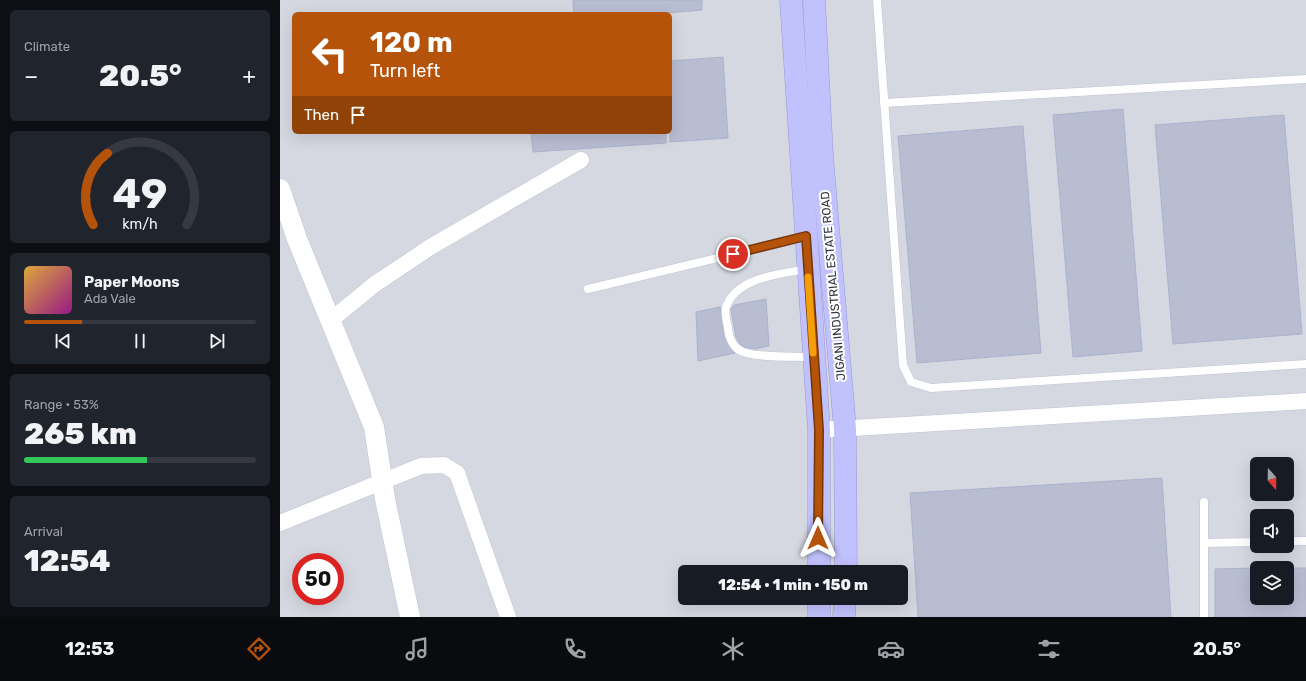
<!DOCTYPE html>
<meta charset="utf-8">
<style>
:root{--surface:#171b24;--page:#20242c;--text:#f1f3f6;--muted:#9ea1a6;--line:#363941;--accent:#b45309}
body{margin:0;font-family:Rubik,sans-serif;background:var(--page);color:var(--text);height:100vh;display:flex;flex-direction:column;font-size:15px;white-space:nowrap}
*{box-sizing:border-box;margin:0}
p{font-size:13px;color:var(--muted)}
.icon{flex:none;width:22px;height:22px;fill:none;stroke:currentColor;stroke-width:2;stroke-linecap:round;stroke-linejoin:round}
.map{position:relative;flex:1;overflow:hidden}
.panel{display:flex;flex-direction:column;gap:10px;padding:10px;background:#0d0f14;width:280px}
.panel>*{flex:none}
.banner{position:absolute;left:12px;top:12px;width:380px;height:122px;border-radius:6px;box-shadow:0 4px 16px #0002;background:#b45309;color:#fff;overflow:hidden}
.needle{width:26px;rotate:160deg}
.fabs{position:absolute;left:970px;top:457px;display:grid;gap:8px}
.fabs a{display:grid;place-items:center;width:44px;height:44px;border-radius:6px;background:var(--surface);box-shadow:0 4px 16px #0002;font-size:20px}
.speed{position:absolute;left:12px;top:553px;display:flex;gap:8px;font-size:20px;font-weight:700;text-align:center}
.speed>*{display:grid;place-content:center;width:52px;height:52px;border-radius:50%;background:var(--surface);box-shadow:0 4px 16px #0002;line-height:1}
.speed .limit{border:6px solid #d22;background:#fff;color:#111}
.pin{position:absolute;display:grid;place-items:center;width:34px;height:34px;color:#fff;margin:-17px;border:2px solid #fff;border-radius:50%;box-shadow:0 1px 4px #0007}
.me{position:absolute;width:44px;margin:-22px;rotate:0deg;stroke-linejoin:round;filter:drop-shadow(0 0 3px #0008)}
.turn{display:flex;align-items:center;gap:14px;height:84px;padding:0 12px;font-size:18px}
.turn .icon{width:52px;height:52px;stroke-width:2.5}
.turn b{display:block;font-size:28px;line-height:34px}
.then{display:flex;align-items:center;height:38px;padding:0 12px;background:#0003;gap:8px;font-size:15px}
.big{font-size:30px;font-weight:800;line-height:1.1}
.panel .widget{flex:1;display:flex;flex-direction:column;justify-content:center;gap:6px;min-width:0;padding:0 14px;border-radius:6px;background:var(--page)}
.panel .dial{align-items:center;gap:0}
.dial svg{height:104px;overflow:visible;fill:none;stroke:var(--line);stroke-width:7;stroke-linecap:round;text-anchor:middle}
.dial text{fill:var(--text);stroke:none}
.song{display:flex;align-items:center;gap:12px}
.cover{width:48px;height:48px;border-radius:6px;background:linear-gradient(135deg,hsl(40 70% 55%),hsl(310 70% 35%))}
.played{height:4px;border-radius:2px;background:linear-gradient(90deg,var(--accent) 25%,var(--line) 25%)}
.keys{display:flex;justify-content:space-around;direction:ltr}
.heat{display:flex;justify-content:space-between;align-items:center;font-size:22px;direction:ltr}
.charge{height:6px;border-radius:3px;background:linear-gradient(90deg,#34c759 53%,var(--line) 0)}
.trip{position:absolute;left:398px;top:565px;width:230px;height:40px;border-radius:6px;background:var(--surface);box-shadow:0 4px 16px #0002;font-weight:800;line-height:40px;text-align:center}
.menu{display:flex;height:64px;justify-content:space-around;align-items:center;background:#090b0e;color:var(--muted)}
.menu .icon{width:28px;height:28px}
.menu .current{color:var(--accent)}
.menu b{font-size:18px;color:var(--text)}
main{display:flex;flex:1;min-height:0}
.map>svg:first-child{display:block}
.industrial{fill:#d5d8e0;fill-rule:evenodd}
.building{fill:#b9bdd2;stroke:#acb2cd}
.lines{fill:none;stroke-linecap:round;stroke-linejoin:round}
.service-casing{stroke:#c0c3d7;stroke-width:9}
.minor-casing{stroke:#c0c3d7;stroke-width:17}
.tertiary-casing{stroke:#c0c3d7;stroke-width:21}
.secondary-casing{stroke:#9698d3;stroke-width:23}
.service{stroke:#fff;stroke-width:8}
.minor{stroke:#fff;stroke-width:16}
.tertiary{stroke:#fff;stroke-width:20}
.secondary{stroke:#c1c2fd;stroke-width:22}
.route-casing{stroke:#753606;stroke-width:10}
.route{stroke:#b45309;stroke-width:7}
.slow{stroke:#f59e0b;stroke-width:7}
.labels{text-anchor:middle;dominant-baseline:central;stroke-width:4;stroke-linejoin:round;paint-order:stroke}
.street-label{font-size:12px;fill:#333642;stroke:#fff}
</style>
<main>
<section class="panel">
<div class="widget"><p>Climate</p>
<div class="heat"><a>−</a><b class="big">20.5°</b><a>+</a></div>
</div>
<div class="widget dial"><svg viewBox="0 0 100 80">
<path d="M14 69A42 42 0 1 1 86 69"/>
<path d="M14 69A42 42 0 0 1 25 14" stroke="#b45309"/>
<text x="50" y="56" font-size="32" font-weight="700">49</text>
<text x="50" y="72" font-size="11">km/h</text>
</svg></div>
<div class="widget">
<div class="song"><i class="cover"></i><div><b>Paper Moons</b><p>Ada Vale</p></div></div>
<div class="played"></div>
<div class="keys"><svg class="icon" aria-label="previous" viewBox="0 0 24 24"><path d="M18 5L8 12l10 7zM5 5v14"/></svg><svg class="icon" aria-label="pause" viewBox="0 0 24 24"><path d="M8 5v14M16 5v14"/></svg><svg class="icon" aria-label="next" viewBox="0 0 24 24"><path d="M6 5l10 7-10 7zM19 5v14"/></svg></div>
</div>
<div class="widget"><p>Range · 53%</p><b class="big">265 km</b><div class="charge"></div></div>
<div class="widget"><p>Arrival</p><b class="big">12:54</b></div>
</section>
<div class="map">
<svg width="1026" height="617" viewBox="0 0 1026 617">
<rect width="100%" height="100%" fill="#e3e4f1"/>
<path class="industrial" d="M0,0H1026V617H0ZM14,14H390V132H14ZM977,464H1007V494H977ZM977,516H1007V546H977ZM21,562H55V596H21ZM977,568H1007V598H977ZM405,572H621V598H405Z"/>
<g class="building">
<polygon points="293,0 422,0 422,10 375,14 294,14"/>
<polygon points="443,57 448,138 390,142 390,61"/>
<polygon points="843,109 862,351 793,357 773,115"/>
<polygon points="1004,115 1022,334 893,344 875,125"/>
<polygon points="743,126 761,353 637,363 618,136"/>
<polygon points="251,132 386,132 386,143 253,152"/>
<polygon points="486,299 489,346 475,349 465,347 460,344 456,337 451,309 454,305"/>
<polygon points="440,307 444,337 448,345 455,353 418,361 416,312"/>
<polygon points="882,478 891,617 638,617 630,493"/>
<polygon points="977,568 977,598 1007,598 1007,568 1026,568 1026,617 935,617 935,569"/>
</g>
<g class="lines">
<defs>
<g id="service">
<polyline points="597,0 623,365 631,382 651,388 1026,364"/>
<polyline points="604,103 1026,79"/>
<path d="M527,269C500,274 457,277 446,307C444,313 447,322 448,328C449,338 453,348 463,352C480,358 514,356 533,357"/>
<polyline points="308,289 525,237"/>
<polyline points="1007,541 1026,541"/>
<polyline points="924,543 977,542"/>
<polyline points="924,617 924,502"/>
</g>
<g id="minor">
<polyline points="51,320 95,284 152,246 301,160"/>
<polyline points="539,430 1026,401"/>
<polyline points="0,523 141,466 164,465 177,473 228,617"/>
</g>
<polyline id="tertiary" points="0,189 17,239 94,427 105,499 130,617"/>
<g id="secondary">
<polyline points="511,0 539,430 539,572"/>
<polyline points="534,0 542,156 565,429 566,572"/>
<polyline points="539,598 539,617"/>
<polyline points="564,617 565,598"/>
</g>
</defs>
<use href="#service" class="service-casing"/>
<use href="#minor" class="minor-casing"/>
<use href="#tertiary" class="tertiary-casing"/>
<use href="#secondary" class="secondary-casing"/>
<use href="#service" class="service"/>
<use href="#minor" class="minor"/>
<use href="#tertiary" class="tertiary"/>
<use href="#secondary" class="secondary"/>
</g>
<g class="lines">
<defs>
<polyline id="route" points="453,254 526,236 539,430 538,538"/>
</defs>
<use href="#route" class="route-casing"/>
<use href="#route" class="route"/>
<polyline class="slow" points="528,277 533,353"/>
</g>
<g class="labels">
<g class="street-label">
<text transform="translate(553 286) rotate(-95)">JIGANI INDUSTRIAL ESTATE ROAD</text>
</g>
</g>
</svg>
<div class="fabs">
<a><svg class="needle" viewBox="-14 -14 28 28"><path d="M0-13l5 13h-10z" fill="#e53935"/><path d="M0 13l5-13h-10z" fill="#9ea1a6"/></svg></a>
<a><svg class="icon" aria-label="sound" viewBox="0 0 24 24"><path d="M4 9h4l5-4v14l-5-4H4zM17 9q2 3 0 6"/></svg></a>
<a><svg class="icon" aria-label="layers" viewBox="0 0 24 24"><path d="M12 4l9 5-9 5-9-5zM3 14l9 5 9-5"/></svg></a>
</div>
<div class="speed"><div class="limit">50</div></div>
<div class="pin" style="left:453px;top:254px;background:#d93025"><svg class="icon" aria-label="arrive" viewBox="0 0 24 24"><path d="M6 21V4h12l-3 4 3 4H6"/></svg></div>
<svg class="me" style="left:538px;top:538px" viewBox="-20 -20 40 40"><path d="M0-17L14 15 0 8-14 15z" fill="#b45309" stroke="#fff" stroke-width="4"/></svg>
<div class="trip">12:54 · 1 min · 150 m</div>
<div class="banner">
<div class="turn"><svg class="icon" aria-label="left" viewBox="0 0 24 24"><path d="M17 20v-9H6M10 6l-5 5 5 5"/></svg><div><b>120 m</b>Turn left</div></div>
<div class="then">Then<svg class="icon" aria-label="arrive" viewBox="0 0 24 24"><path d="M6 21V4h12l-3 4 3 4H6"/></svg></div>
</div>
</div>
</main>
<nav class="menu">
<b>12:53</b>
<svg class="icon current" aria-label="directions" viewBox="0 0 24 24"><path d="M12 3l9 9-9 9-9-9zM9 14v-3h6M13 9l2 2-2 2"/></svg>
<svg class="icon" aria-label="music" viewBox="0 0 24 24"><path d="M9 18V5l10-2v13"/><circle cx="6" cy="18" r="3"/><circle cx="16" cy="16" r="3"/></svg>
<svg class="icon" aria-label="phone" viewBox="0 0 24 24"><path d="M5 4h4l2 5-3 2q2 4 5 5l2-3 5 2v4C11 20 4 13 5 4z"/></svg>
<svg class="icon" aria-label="climate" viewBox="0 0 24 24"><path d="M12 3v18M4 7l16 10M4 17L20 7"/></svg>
<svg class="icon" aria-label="car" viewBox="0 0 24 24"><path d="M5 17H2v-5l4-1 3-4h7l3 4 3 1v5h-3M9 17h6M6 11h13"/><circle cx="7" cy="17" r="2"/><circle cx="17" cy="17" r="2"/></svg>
<svg class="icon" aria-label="filters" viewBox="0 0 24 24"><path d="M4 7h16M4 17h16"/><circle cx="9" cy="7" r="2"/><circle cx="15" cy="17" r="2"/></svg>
<b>20.5°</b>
</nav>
